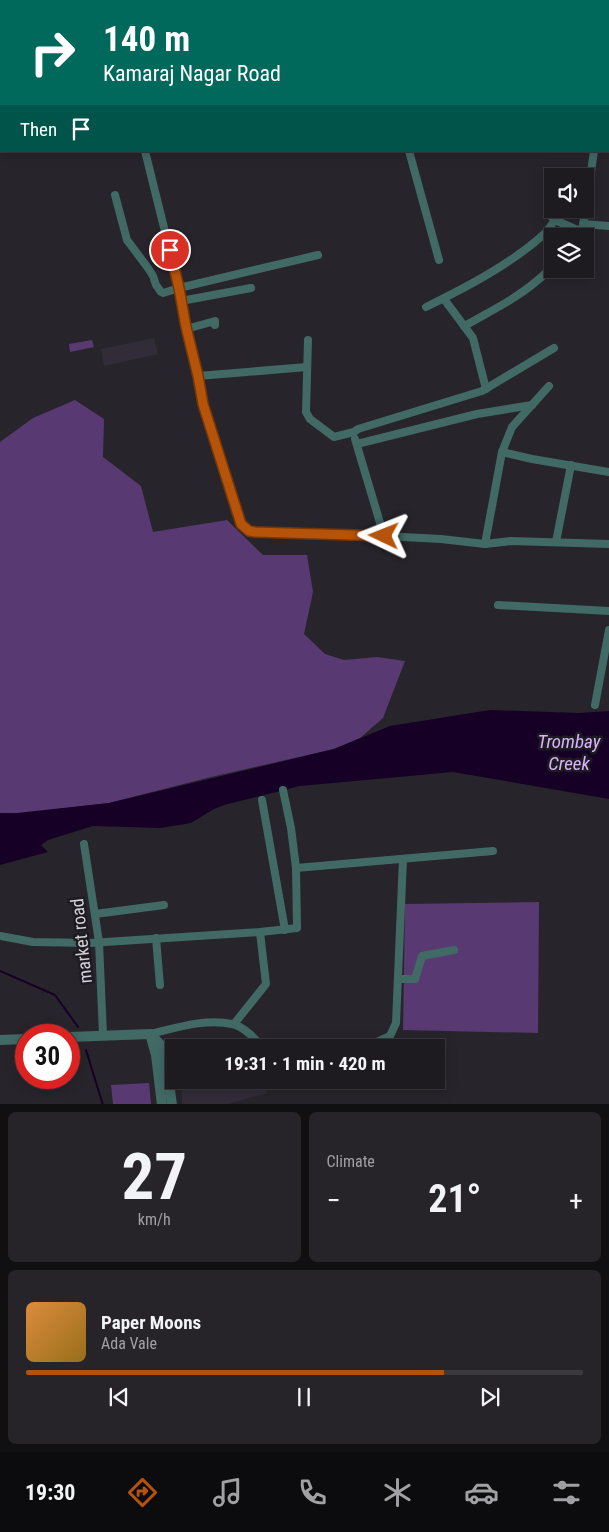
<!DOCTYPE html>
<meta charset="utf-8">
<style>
:root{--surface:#1e1b20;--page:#262429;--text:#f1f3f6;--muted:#a1a1a5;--line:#3c393e;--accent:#b45309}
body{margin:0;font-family:"Roboto Condensed",sans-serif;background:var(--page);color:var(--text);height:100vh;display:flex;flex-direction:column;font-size:19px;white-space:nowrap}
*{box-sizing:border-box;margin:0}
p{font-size:16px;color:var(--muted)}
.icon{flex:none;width:28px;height:28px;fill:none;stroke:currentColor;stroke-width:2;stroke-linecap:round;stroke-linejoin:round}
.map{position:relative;height:1104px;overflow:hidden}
.side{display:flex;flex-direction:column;gap:8px;padding:8px;background:#100f12;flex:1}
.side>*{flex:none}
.guide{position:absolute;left:0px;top:0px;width:610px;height:152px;box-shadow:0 2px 12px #0003,0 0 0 1px var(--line);background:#00695c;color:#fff;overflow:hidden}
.controls{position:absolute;left:544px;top:168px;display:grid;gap:10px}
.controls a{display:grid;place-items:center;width:50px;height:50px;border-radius:0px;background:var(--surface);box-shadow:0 2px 12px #0003,0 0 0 1px var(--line);font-size:25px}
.speed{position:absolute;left:15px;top:1024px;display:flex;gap:10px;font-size:25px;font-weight:700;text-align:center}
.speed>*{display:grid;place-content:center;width:65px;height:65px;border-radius:50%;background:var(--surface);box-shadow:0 2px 12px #0003,0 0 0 1px var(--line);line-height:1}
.speed .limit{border:8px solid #d22;background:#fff;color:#111}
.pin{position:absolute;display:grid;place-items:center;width:42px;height:42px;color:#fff;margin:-21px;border:2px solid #fff;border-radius:50%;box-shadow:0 1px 5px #0007}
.me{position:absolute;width:55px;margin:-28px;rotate:272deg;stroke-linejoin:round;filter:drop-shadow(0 0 4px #0008)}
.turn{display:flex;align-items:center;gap:18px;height:105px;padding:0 20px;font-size:22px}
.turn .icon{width:65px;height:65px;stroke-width:2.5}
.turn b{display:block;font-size:35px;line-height:42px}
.then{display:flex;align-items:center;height:48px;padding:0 20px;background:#0003;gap:10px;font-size:19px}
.big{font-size:38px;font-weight:700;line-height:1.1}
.side .card{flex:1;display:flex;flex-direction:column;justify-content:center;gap:8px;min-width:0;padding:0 18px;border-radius:8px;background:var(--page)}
.side .dial{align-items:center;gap:0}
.dial b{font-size:65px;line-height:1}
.song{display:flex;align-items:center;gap:15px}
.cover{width:60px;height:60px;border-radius:8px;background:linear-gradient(135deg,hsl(30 70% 55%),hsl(40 70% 35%))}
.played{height:5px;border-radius:2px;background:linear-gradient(90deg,var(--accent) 75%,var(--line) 75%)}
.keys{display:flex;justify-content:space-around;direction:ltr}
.heat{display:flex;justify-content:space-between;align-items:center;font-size:28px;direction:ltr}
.side .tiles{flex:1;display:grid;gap:8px;grid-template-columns:1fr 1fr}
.card:last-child{grid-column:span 2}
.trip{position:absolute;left:165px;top:1039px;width:280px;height:50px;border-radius:0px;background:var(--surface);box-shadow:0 2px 12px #0003,0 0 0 1px var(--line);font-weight:700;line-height:50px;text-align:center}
.tabs{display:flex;height:80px;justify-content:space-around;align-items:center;background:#0c0b0d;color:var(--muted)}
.tabs .icon{width:35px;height:35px}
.tabs .active{color:var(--accent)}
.tabs b{font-size:22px;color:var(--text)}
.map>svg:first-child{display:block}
.built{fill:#322c39}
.green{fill:#583971}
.water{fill:#160026}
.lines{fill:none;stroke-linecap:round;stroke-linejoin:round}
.stream{stroke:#160026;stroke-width:2}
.minor{stroke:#416a65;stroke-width:8}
.tertiary{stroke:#416a65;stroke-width:10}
.route-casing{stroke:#753606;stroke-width:12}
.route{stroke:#b45309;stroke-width:9}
.labels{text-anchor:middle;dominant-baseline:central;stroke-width:5;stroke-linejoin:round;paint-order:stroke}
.street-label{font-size:18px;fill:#d5d3d8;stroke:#1e1b22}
.water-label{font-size:19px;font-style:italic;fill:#d9b3fb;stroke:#1e1b22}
</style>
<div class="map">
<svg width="609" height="1105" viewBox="0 0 609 1105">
<rect width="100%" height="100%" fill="#28242b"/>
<g class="built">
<polygon points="154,338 158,354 104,366 101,349"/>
<polygon points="181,1080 262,1080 267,1093 228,1104 182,1104"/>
</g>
<g class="green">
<polygon points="92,340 94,347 70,352 69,344"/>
<polygon points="75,400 104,419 103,457 141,486 153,532 227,520 263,555 307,555 313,592 304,634 325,654 344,660 377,657 405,661 383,718 360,738 334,749 207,778 109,803 24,813 0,813 0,442 33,418"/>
<polygon points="539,902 538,1033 403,1030 405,904"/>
<polygon points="149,1083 151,1104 113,1104 111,1085"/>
</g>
<polygon class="water" points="490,710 579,713 609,711 609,799 453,772 300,786 224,805 214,809 191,823 161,828 93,826 48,840 41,845 48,852 0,865 0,813 17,813 109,803 334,749 390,726"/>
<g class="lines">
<g class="stream">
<polyline points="0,971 55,995 78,1027"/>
<polyline points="86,1050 103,1105"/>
</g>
<g class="minor">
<polyline points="104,0 105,1"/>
<polyline points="145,151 179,288 186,329 198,376 203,404 241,524 249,531 255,532 384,536 441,539 485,544"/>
<polyline points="409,151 439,260"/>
<polyline points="115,195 127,240 148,268 153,276 156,285 161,292 163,293 179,288 318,255"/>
<polyline points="555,220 582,232 594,151"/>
<polyline points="583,224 609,226"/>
<polyline points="444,299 473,338 486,389"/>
<polyline points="181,301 251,288"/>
<path d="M426,307C465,288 511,264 543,235C548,231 551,225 555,220C542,210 549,201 552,187"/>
<path d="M464,326C495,309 522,296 548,271"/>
<polyline points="186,329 215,321 215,325"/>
<polyline points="308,340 306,412 310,419 334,437 354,432 358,429 482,391 554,348"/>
<polyline points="198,376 307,367"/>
<polyline points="549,386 512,427 502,452 485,544 511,541 609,544"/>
<polyline points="355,439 384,536"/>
<polyline points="357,444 477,414 532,405"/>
<polyline points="502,452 532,459 609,472"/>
<polyline points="556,542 571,465"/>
<polyline points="498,605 609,611"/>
<polyline points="595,705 609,630"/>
<polyline points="283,790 291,828 296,868"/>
<polyline points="262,800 285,930"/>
<polyline points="84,844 99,942 103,1035"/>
<polyline points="95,914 164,905"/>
<polyline points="0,936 33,942 90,943 260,932 297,928 296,868 493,851"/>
<polyline points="156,938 160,985"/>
<polyline points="398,979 415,979 422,956 454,950"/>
<polyline points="234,1024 266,984 260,932"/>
<path d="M150,1034C176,1028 205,1018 232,1024C243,1026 256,1039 263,1048"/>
<polyline points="364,1048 390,1036 396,1023 403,859"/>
</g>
<g class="tertiary">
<polyline points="150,1034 159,1043 165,1054 172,1105"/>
<polyline points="150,1034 156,1055 162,1105"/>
<polyline points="69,1037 150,1034"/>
<polyline points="0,1040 26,1039"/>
</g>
</g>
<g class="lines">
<defs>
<polyline id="route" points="170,250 179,288 186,327 198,376 203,404 241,524 249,531 255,532 384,536"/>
</defs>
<use href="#route" class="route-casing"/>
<use href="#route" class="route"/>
</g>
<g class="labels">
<g class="street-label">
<text transform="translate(81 941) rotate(-96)">market road</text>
</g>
<g class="water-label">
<text x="569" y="741">Trombay<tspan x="569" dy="22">Creek</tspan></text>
</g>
</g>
</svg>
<div class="controls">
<a><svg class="icon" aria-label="sound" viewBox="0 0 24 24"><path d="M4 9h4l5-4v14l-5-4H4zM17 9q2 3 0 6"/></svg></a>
<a><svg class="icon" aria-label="layers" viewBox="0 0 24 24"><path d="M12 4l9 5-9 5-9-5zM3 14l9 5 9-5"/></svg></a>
</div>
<div class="speed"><div class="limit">30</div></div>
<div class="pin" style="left:170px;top:250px;background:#d93025"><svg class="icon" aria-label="arrive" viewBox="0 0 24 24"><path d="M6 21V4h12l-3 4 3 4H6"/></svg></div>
<svg class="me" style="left:384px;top:536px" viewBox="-20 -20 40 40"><path d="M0-17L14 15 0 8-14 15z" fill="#b45309" stroke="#fff" stroke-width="4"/></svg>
<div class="trip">19:31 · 1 min · 420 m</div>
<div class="guide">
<div class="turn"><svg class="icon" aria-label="right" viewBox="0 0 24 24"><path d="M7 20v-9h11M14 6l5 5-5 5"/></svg><div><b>140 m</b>Kamaraj Nagar Road</div></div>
<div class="then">Then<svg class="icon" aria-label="arrive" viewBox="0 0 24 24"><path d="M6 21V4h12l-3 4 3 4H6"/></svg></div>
</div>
</div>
<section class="side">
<div class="tiles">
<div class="card dial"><b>27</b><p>km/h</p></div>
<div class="card"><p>Climate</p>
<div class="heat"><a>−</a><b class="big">21°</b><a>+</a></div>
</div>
<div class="card">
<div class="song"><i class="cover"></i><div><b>Paper Moons</b><p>Ada Vale</p></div></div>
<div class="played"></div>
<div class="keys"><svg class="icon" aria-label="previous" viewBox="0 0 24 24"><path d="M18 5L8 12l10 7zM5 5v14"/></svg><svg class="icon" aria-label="pause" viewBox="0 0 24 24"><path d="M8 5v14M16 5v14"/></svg><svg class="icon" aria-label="next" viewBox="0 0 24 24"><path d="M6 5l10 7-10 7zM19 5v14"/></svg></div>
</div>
</div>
</section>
<nav class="tabs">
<b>19:30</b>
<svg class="icon active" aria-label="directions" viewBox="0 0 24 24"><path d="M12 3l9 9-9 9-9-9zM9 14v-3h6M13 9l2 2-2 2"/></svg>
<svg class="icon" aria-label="music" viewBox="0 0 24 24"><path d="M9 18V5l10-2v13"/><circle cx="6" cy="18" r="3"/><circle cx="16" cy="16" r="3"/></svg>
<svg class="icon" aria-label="phone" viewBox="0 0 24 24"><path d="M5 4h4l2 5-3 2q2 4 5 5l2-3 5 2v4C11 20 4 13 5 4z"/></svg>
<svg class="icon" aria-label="climate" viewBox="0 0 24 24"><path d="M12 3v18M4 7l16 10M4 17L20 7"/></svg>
<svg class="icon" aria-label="car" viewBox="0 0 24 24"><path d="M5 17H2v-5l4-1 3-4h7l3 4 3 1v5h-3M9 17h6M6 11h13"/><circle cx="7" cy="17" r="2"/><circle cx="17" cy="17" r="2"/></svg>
<svg class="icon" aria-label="filters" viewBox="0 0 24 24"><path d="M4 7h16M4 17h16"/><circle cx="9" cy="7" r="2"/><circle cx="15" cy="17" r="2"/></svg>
</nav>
